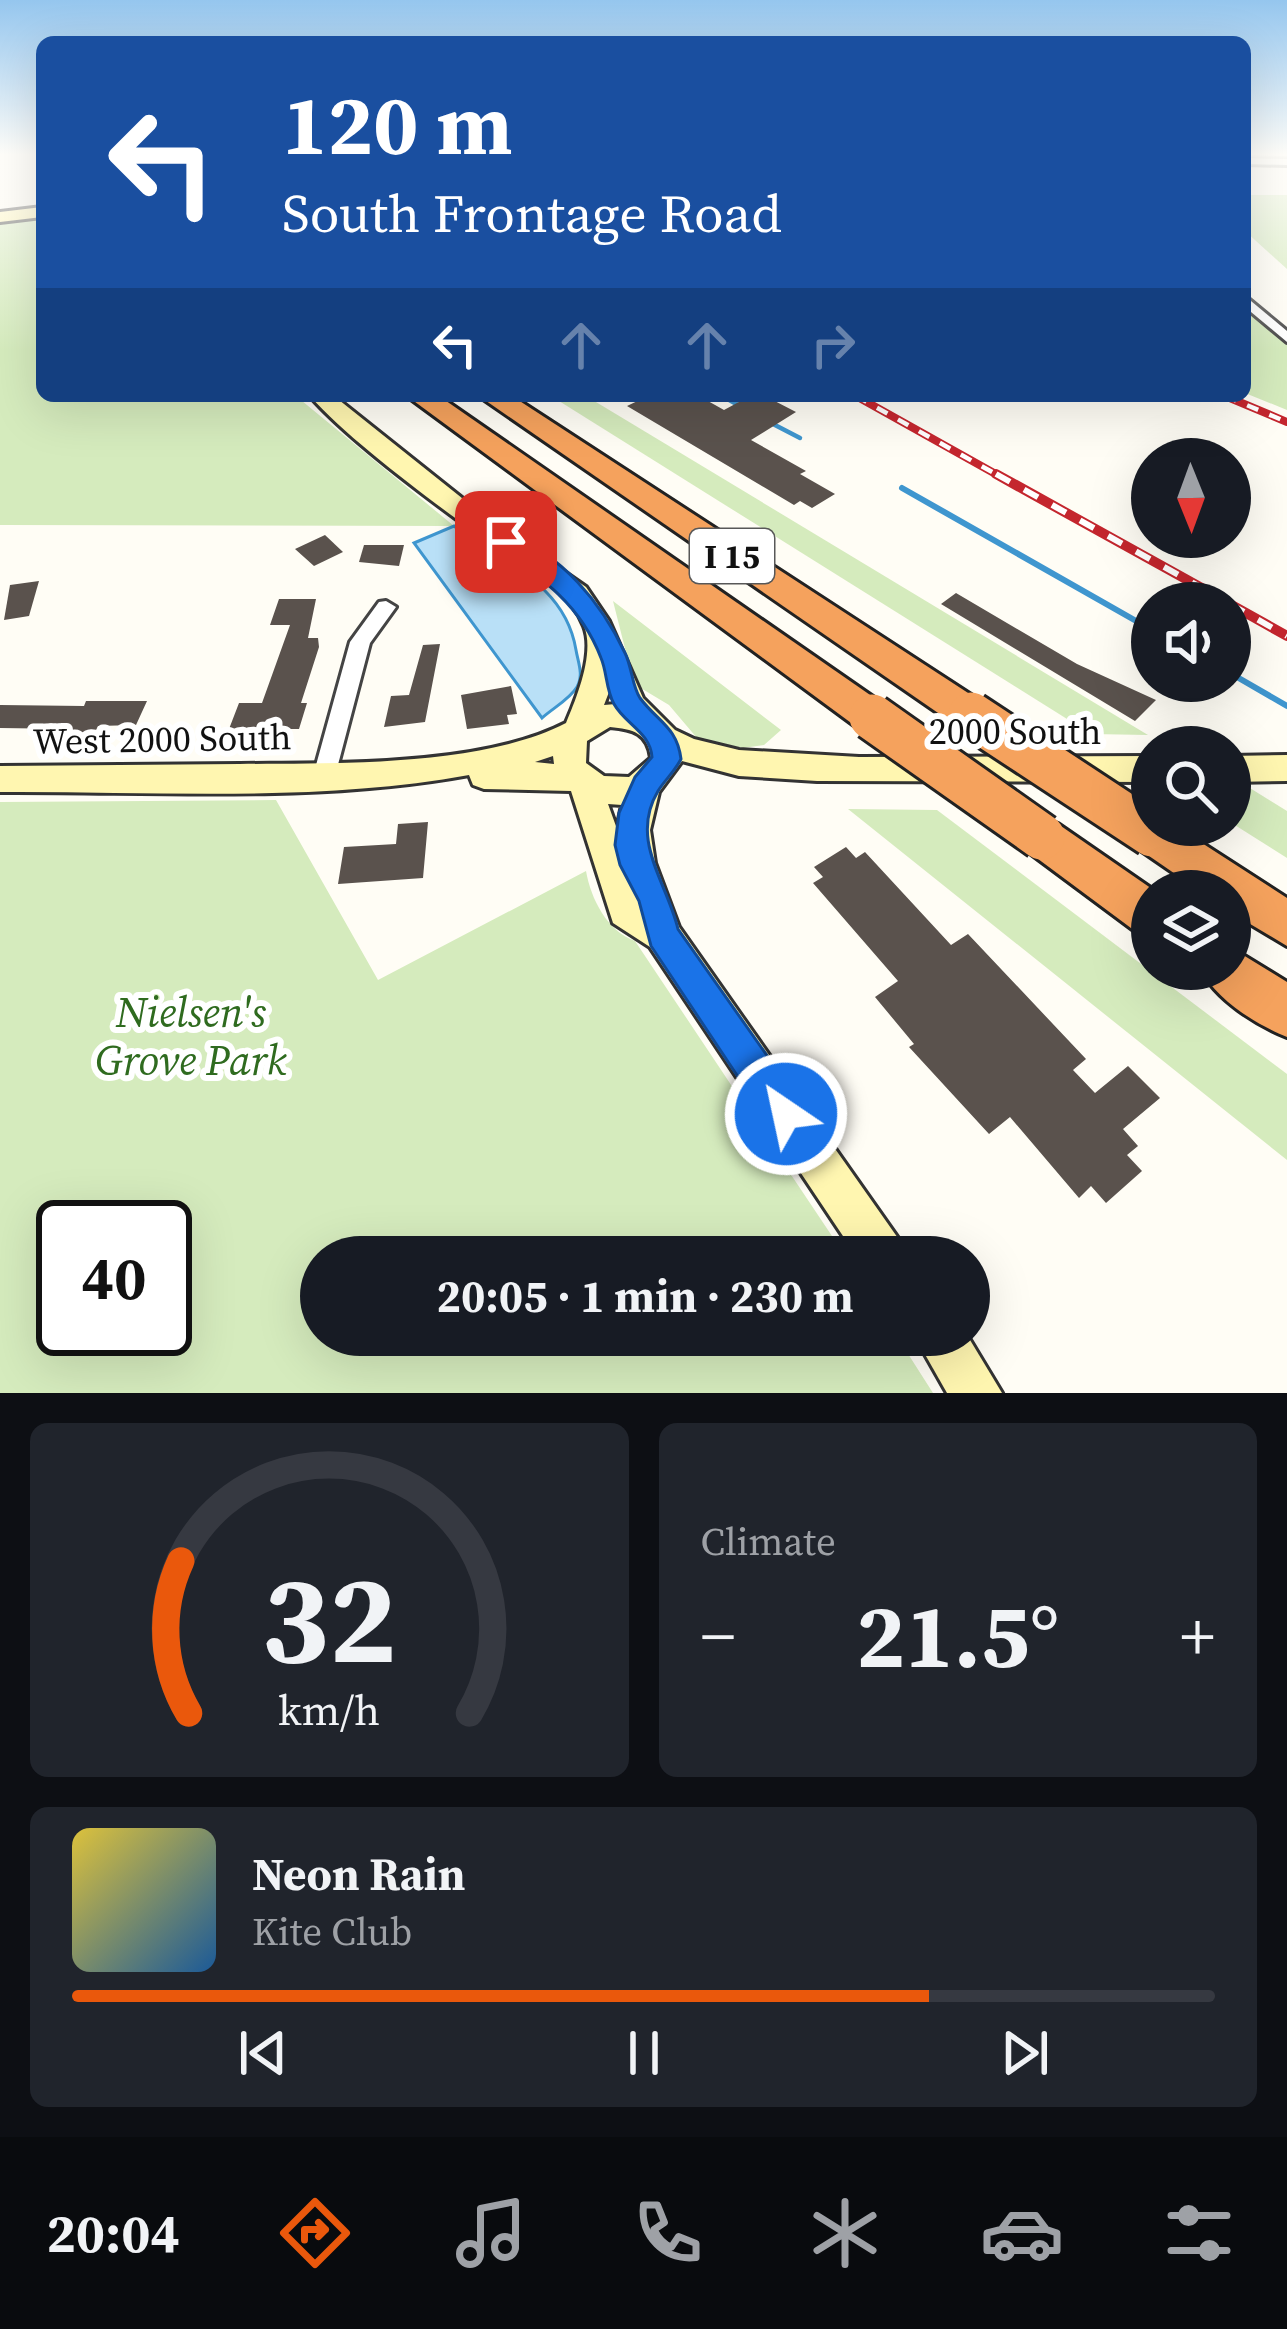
<!DOCTYPE html>
<meta charset="utf-8">
<style>
:root{--surface:#171b24;--page:#20242c;--text:#f1f3f6;--muted:#9ea1a6;--line:#363941;--accent:#ea580c}
body{margin:0;font-family:"Source Serif 4",serif;background:var(--page);color:var(--text);height:100vh;display:flex;flex-direction:column;font-size:45px;white-space:nowrap}
*{box-sizing:border-box;margin:0}
p{font-size:39px;color:var(--muted)}
.icon{flex:none;width:66px;height:66px;fill:none;stroke:currentColor;stroke-width:2;stroke-linecap:round;stroke-linejoin:round}
.map{position:relative;height:1393px;overflow:hidden}
.details{display:flex;flex-direction:column;gap:30px;padding:30px;background:#0d0f14;flex:1}
.details>*{flex:none}
.hud{position:absolute;left:36px;top:36px;width:1215px;height:366px;border-radius:18px;box-shadow:0 12px 48px #0002;background:#1a4fa0;color:#fff;overflow:hidden}
.needle{width:78px;rotate:179deg}
.buttons{position:absolute;left:1131px;top:438px;display:grid;gap:24px}
.buttons a{display:grid;place-items:center;width:120px;height:120px;border-radius:50%;background:var(--surface);box-shadow:0 12px 48px #0002;font-size:60px}
.speed{position:absolute;left:36px;top:1200px;display:flex;gap:24px;font-size:60px;font-weight:700;text-align:center}
.speed>*{display:grid;place-content:center;width:156px;height:156px;border-radius:50%;background:var(--surface);box-shadow:0 12px 48px #0002;line-height:1}
.speed .limit{border:6px solid #111;border-radius:18px;background:#fff;color:#111}
.pin{position:absolute;display:grid;place-items:center;width:102px;height:102px;color:#fff;margin:-51px;border-radius:24px;box-shadow:0 6px 18px #0006}
.me{position:absolute;width:132px;margin:-66px;rotate:326deg;stroke-linejoin:round;filter:drop-shadow(0 0 9px #0008)}
.turn{display:flex;align-items:center;gap:42px;height:252px;padding:0 48px;font-size:54px}
.turn .icon{width:156px;height:156px;stroke-width:2.5}
.turn b{display:block;font-size:84px;line-height:102px}
.lanes{display:flex;align-items:center;height:114px;padding:0 48px;background:#0003;justify-content:center;gap:60px;direction:ltr}
.lanes .off{opacity:.35}
.big{font-size:90px;font-weight:700;line-height:1.1}
.details .widget{flex:1;display:flex;flex-direction:column;justify-content:center;gap:18px;min-width:0;padding:0 42px;border-radius:18px;background:var(--page)}
.details .dial{align-items:center;gap:0}
.dial svg{height:312px;overflow:visible;fill:none;stroke:var(--line);stroke-width:7;stroke-linecap:round;text-anchor:middle}
.dial text{fill:var(--text);stroke:none}
.song{display:flex;align-items:center;gap:36px}
.cover{width:144px;height:144px;border-radius:18px;background:linear-gradient(135deg,hsl(50 70% 55%),hsl(210 70% 35%))}
.played{height:12px;border-radius:6px;background:linear-gradient(90deg,var(--accent) 75%,var(--line) 75%)}
.keys{display:flex;justify-content:space-around;direction:ltr}
.heat{display:flex;justify-content:space-between;align-items:center;font-size:66px;direction:ltr}
.details .tiles{flex:1;display:grid;gap:30px;grid-template-columns:1fr 1fr}
.widget:last-child{grid-column:span 2}
.trip{position:absolute;left:300px;top:1236px;width:690px;height:120px;border-radius:60px;background:var(--surface);box-shadow:0 12px 48px #0002;font-weight:700;line-height:120px;text-align:center}
.dock{display:flex;height:192px;justify-content:space-around;align-items:center;background:#090b0e;color:var(--muted)}
.dock .icon{width:84px;height:84px}
.dock .active{color:var(--accent)}
.dock b{font-size:54px;color:var(--text)}
.map>svg:first-child{display:block}
.green{fill:#d5ebbd;fill-rule:evenodd}
.water{fill:#b9e0f7;stroke:#3f96cf;stroke-width:3}
.lines{fill:none;stroke-linecap:round;stroke-linejoin:round}
.stream-far1{stroke:#3f96cf;stroke-width:4.5}
.stream{stroke:#3f96cf;stroke-width:6}
.building{fill:#5a524d}
.street-casing{stroke:#444;stroke-width:6}
.secondary-casing{stroke:#333;stroke-width:6}
.highway-casing{stroke:#222;stroke-width:6}
.street{fill:#fff;fill-rule:evenodd}
.secondary{fill:#fff6b0;fill-rule:evenodd}
.highway{fill:#f5a25d;fill-rule:evenodd}
.rail-far1-casing{stroke:#c4262e;stroke-width:8}
.rail-casing{stroke:#c4262e;stroke-width:10}
.rail-far1{stroke:#fff;stroke-width:4.5;stroke-dasharray:12;stroke-linecap:butt}
.rail{stroke:#fff;stroke-width:6;stroke-dasharray:16;stroke-linecap:butt}
.highway-bridge-casing{stroke:#222;stroke-width:51;stroke-linecap:butt}
.highway-bridge{stroke:#f5a25d;stroke-width:45}
.route{fill:#1a73e8;stroke:#114b97;stroke-width:3}
.labels{text-anchor:middle;dominant-baseline:central;stroke-width:12;stroke-linejoin:round;paint-order:stroke}
.shield{fill:#fff;stroke:#585858;stroke-width:3}
.shield-label{font-size:33px;font-weight:bold;fill:#111}
.street-label{font-size:36px;fill:#111;stroke:#fff}
.near-park-label{font-size:42px;font-style:italic;fill:#2f6b1f;stroke:#fff}
</style>
<div class="map">
<svg width="1287" height="1393" viewBox="0 0 1287 1393">
<rect width="100%" height="100%" fill="#fffdf5"/>
<g class="green">
<polygon points="1245,195 1287,195 1287,269 1245,231"/>
<polygon points="42,215 42,396 296,396 454,526 0,525 0,221"/>
<polygon points="1245,307 1287,345 1287,410 1245,393"/>
<polygon points="551,396 586,396 1148,735 1091,734"/>
<polygon points="613,601 781,730 764,745 743,748 697,738 669,705 634,684"/>
<polygon points="1245,785 1287,811 1287,858 1230,822 1230,790"/>
<path d="M276,800L378,980L586,871C591,899 607,931 635,941L846,1257H321V1335H896L933,1393H0V802ZM63,1227H165V1329H63Z"/>
<polygon points="848,809 937,810 1287,1074 1287,1160"/>
</g>
<path class="water" d="M454,526C502,563 565,583 576,650C578,662 584,675 577,687C570,699 553,708 542,718L414,543Z"/>
<g class="lines">
<g class="stream-far1">
<polyline points="722,396 740,406"/>
<polyline points="773,424 800,438"/>
</g>
<g class="stream">
<polyline points="902,488 1152,630"/>
<polyline points="1230,673 1287,706"/>
</g>
</g>
<g class="building">
<polygon points="648,396 699,396 724,410 750,396 765,396 796,412 751,440 806,471 800,474 835,494 812,508 800,501 794,505 627,406"/>
<polygon points="325,535 343,552 314,566 295,549"/>
<polygon points="364,545 404,545 399,566 359,562"/>
<polygon points="39,581 29,616 4,620 10,585"/>
<polygon points="956,593 1077,664 1156,700 1135,721 941,604"/>
<polygon points="279,599 316,599 308,638 318,638 319,647 301,703 307,703 299,729 229,729 239,703 262,703 290,625 270,625"/>
<polygon points="440,644 425,722 384,727 391,696 409,695 423,645"/>
<polygon points="511,686 517,714 507,715 509,724 467,729 461,695"/>
<polygon points="86,701 147,701 136,725 98,726 93,736 68,736 71,729 0,728 0,705 84,706"/>
<polygon points="428,822 423,878 338,884 344,847 396,844 398,824"/>
<polygon points="846,847 856,858 865,852 951,945 968,934 1086,1059 1073,1070 1095,1093 1128,1066 1160,1098 1123,1129 1138,1146 1127,1155 1142,1171 1106,1203 1091,1186 1079,1198 1010,1117 989,1134 909,1047 914,1044 875,997 898,981 813,883 823,877 814,867"/>
</g>
<g class="lines">
<defs>
<g id="street">
<polygon points="1245,158 1287,159 1287,165 1245,164"/>
<polygon points="1245,296 1287,331 1287,342 1245,307"/>
<polygon points="386,601 396,607 370,643 335,776 332,782 324,785 316,782 313,776 350,642 379,602"/>
</g>
<g id="secondary">
<polygon points="42,207 42,217 0,222 0,212"/>
<path d="M310,396H334L487,518L586,587L609,621L643,698L675,730L694,739L739,750L859,757L1152,756V782L817,781L739,776L682,761L659,792L650,830L655,863L679,927L900,1241L907,1257H857L650,947L613,923L571,791L484,789L473,785L469,775C317,803 154,791 0,792V766C80,765 160,765 240,764C335,763 481,767 566,723C577,697 595,653 584,626C566,581 509,558 473,531C426,497 347,438 310,396ZM609,692H610L616,704L604,705ZM610,727C633,729 648,733 651,758L629,777L604,776L586,763L587,741ZM553,756L554,764L535,762ZM608,804L622,805L617,829Z"/>
<polygon points="1287,755 1287,781 1230,782 1230,756"/>
<polygon points="914,1335 967,1335 1002,1393 947,1393"/>
</g>
<g id="highway">
<polygon points="407,396 439,396 886,706 892,717 886,728 872,732 858,728"/>
<polygon points="479,396 512,396 985,704 991,715 985,726 971,730 957,726"/>
<polygon points="1152,815 1152,825 1174,825 1287,898 1287,946 1230,912 1230,891 1200,891 1136,847 1130,834 1136,821"/>
<polygon points="1042,818 1058,824 1155,891 1152,937 1135,931 1026,850 1020,837 1026,824"/>
<path d="M1230,947L1287,982V1037C1257,1025 1215,999 1201,969H1230Z"/>
</g>
</defs>
<use href="#street" class="street-casing"/>
<use href="#secondary" class="secondary-casing"/>
<use href="#highway" class="highway-casing"/>
<use href="#street" class="street"/>
<use href="#secondary" class="secondary"/>
<use href="#highway" class="highway"/>
<defs>
<g id="rail-far1">
<polyline points="856,396 1001,477"/>
<polyline points="1225,396 1287,422"/>
</g>
<g id="rail">
<polyline points="996,474 1229,603"/>
<polyline points="1230,604 1287,636"/>
</g>
</defs>
<use href="#rail-far1" class="rail-far1-casing"/>
<use href="#rail" class="rail-casing"/>
<use href="#rail-far1" class="rail-far1"/>
<use href="#rail" class="rail"/>
<defs>
<g id="highway-bridge">
<polyline points="971,715 1152,834"/>
<polyline points="872,717 1042,837"/>
</g>
</defs>
<use href="#highway-bridge" class="highway-bridge-casing"/>
<use href="#highway-bridge" class="highway-bridge"/>
</g>
<linearGradient id="sky" x2="0" y2="1"><stop stop-color="#95c6ee"/><stop offset="0.44" stop-color="#fffefa"/><stop offset="1" stop-color="#fffefa" stop-opacity="0"/></linearGradient>
<rect width="1287" height="351" fill="url(#sky)"/>
<path class="route" d="M506,535C561,552 602,604 625,653C632,667 632,686 640,698C658,722 677,727 681,759C675,771 665,780 658,791C629,840 667,882 678,929L799,1101L805,1114L799,1128L786,1133L772,1128L651,946L639,901L620,865L615,845L619,813L635,777L652,757C650,732 625,724 614,704C606,690 607,672 601,658C581,605 542,578 498,548V537Z"/>
<g class="labels">
<rect class="shield" x="690" y="529" width="84" height="54" rx="9"/>
<g class="shield-label">
<text x="732" y="556">I 15</text>
</g>
<g class="street-label">
<text x="1015" y="731">2000 South</text>
<text transform="translate(162 739) rotate(-1)">West 2000 South</text>
</g>
<g class="near-park-label">
<text x="191" y="1012">Nielsen's<tspan x="191" dy="48">Grove Park</tspan></text>
</g>
</g>
</svg>
<div class="buttons">
<a><svg class="needle" viewBox="-14 -14 28 28"><path d="M0-13l5 13h-10z" fill="#e53935"/><path d="M0 13l5-13h-10z" fill="#9ea1a6"/></svg></a>
<a><svg class="icon" aria-label="sound" viewBox="0 0 24 24"><path d="M4 9h4l5-4v14l-5-4H4zM17 9q2 3 0 6"/></svg></a>
<a><svg class="icon" aria-label="search" viewBox="0 0 24 24"><circle cx="10" cy="10" r="6"/><path d="M15 15l6 6"/></svg></a>
<a><svg class="icon" aria-label="layers" viewBox="0 0 24 24"><path d="M12 4l9 5-9 5-9-5zM3 14l9 5 9-5"/></svg></a>
</div>
<div class="speed"><div class="limit">40</div></div>
<div class="pin" style="left:506px;top:542px;background:#d93025"><svg class="icon" aria-label="arrive" viewBox="0 0 24 24"><path d="M6 21V4h12l-3 4 3 4H6"/></svg></div>
<svg class="me" style="left:786px;top:1114px" viewBox="-20 -20 40 40"><circle r="17" fill="#1a73e8" stroke="#fff" stroke-width="3"/><path d="M0-11L8 9 0 5-8 9z" fill="#fff"/></svg>
<div class="trip">20:05 · 1 min · 230 m</div>
<div class="hud">
<div class="turn"><svg class="icon" aria-label="left" viewBox="0 0 24 24"><path d="M17 20v-9H6M10 6l-5 5 5 5"/></svg><div><b>120 m</b>South Frontage Road</div></div>
<div class="lanes"><svg class="icon" aria-label="left" viewBox="0 0 24 24"><path d="M17 20v-9H6M10 6l-5 5 5 5"/></svg><svg class="icon off" aria-label="ahead" viewBox="0 0 24 24"><path d="M12 20V5M6 11l6-6 6 6"/></svg><svg class="icon off" aria-label="ahead" viewBox="0 0 24 24"><path d="M12 20V5M6 11l6-6 6 6"/></svg><svg class="icon off" aria-label="right" viewBox="0 0 24 24"><path d="M7 20v-9h11M14 6l5 5-5 5"/></svg></div>
</div>
</div>
<section class="details">
<div class="tiles">
<div class="widget dial"><svg viewBox="0 0 100 80">
<path d="M14 69A42 42 0 1 1 86 69"/>
<path d="M14 69A42 42 0 0 1 12 30" stroke="#ea580c"/>
<text x="50" y="56" font-size="32" font-weight="700">32</text>
<text x="50" y="72" font-size="11">km/h</text>
</svg></div>
<div class="widget"><p>Climate</p>
<div class="heat"><a>−</a><b class="big">21.5°</b><a>+</a></div>
</div>
<div class="widget">
<div class="song"><i class="cover"></i><div><b>Neon Rain</b><p>Kite Club</p></div></div>
<div class="played"></div>
<div class="keys"><svg class="icon" aria-label="previous" viewBox="0 0 24 24"><path d="M18 5L8 12l10 7zM5 5v14"/></svg><svg class="icon" aria-label="pause" viewBox="0 0 24 24"><path d="M8 5v14M16 5v14"/></svg><svg class="icon" aria-label="next" viewBox="0 0 24 24"><path d="M6 5l10 7-10 7zM19 5v14"/></svg></div>
</div>
</div>
</section>
<nav class="dock">
<b>20:04</b>
<svg class="icon active" aria-label="directions" viewBox="0 0 24 24"><path d="M12 3l9 9-9 9-9-9zM9 14v-3h6M13 9l2 2-2 2"/></svg>
<svg class="icon" aria-label="music" viewBox="0 0 24 24"><path d="M9 18V5l10-2v13"/><circle cx="6" cy="18" r="3"/><circle cx="16" cy="16" r="3"/></svg>
<svg class="icon" aria-label="phone" viewBox="0 0 24 24"><path d="M5 4h4l2 5-3 2q2 4 5 5l2-3 5 2v4C11 20 4 13 5 4z"/></svg>
<svg class="icon" aria-label="climate" viewBox="0 0 24 24"><path d="M12 3v18M4 7l16 10M4 17L20 7"/></svg>
<svg class="icon" aria-label="car" viewBox="0 0 24 24"><path d="M5 17H2v-5l4-1 3-4h7l3 4 3 1v5h-3M9 17h6M6 11h13"/><circle cx="7" cy="17" r="2"/><circle cx="17" cy="17" r="2"/></svg>
<svg class="icon" aria-label="filters" viewBox="0 0 24 24"><path d="M4 7h16M4 17h16"/><circle cx="9" cy="7" r="2"/><circle cx="15" cy="17" r="2"/></svg>
</nav>
